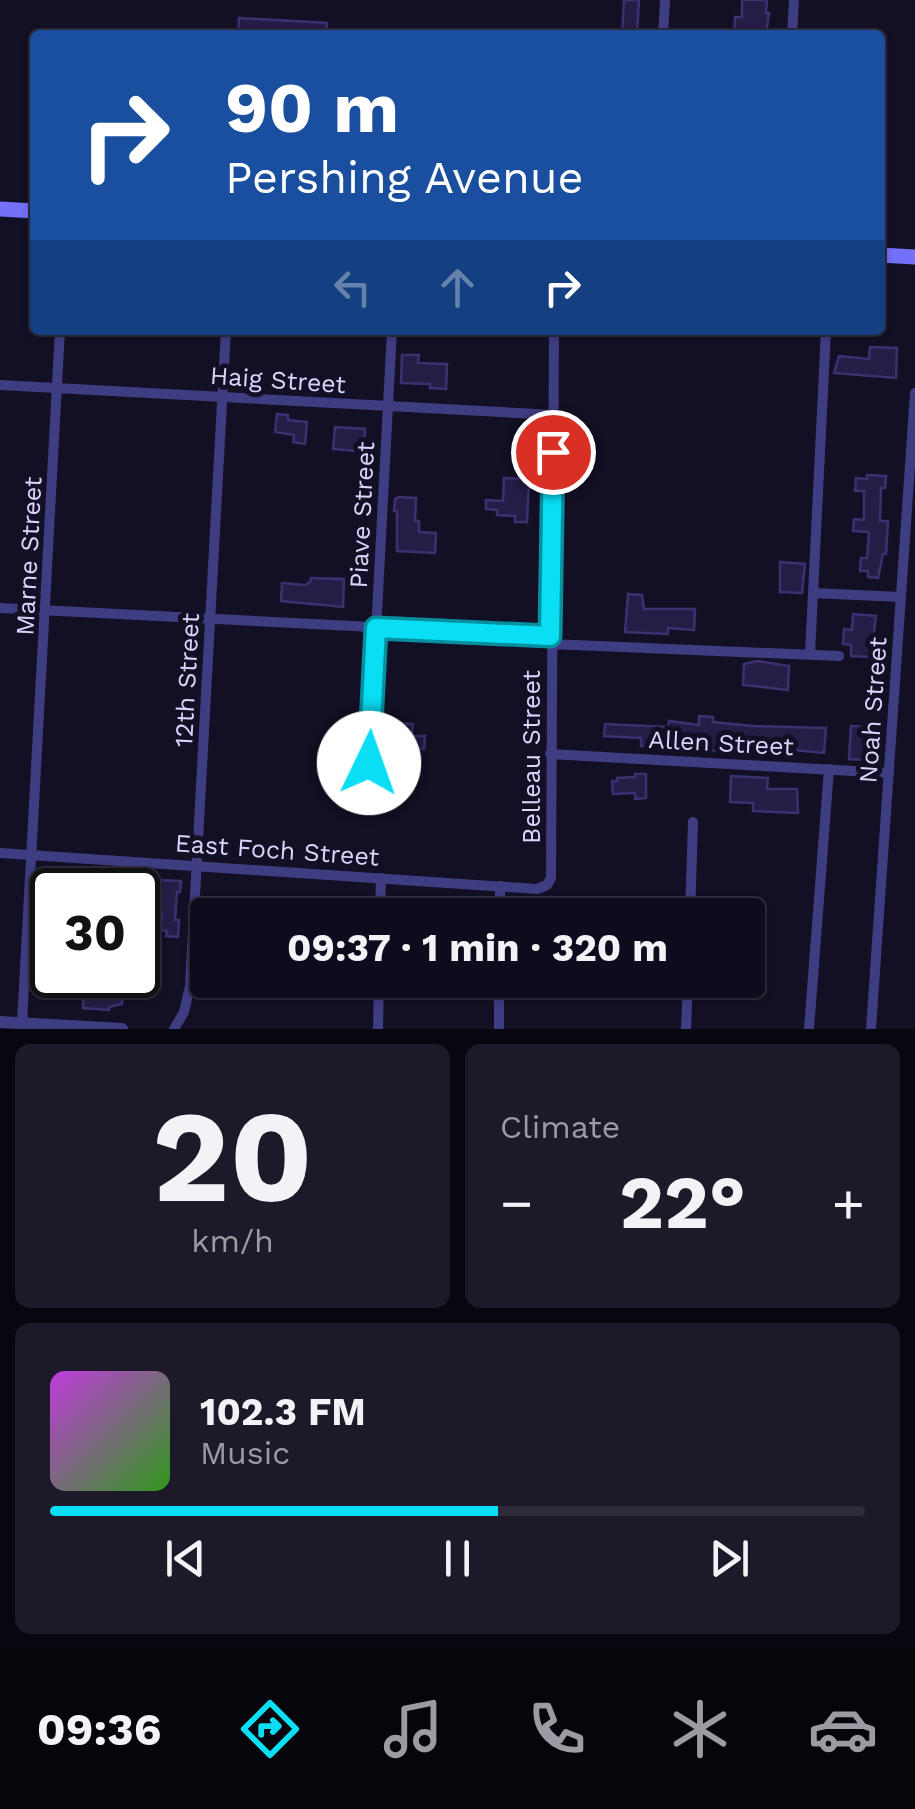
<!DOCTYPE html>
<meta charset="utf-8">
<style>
:root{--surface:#0e0c1c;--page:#1c1a29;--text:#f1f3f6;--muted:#9b9ba3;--line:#2e2c3b;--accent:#0adef5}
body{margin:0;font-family:"Work Sans",sans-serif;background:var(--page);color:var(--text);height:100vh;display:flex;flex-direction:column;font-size:38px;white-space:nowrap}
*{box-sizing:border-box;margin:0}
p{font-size:32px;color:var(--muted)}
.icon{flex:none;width:55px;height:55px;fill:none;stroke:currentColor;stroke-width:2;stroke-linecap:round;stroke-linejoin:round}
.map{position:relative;height:1029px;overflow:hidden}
.panel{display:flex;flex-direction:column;gap:15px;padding:15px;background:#08070f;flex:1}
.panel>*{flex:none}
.top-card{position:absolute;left:30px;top:30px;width:855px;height:305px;border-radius:10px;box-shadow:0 2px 8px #0004,0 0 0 2px var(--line);background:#1a4fa0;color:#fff;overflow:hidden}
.speed{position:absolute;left:30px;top:868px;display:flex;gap:20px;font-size:50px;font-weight:700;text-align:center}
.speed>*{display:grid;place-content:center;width:130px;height:130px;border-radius:50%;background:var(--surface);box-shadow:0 2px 8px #0004,0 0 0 2px var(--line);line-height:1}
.speed .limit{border:5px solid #111;border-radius:15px;background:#fff;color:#111}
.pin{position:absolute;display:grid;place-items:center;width:85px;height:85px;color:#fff;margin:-42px;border:5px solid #fff;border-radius:50%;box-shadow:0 2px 10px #0007}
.me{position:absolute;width:110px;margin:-55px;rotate:3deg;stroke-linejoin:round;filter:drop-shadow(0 0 8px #0008)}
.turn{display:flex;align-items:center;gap:35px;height:210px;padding:0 30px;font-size:45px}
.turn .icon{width:130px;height:130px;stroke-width:2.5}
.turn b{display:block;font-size:70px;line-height:85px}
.lanes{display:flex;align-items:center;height:95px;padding:0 30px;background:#0003;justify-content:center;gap:50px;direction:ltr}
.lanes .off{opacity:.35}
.big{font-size:75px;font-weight:700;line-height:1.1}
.panel .card{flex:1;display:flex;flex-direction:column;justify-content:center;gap:15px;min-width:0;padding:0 35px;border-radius:15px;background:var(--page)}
.panel .dial{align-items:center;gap:0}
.dial b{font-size:130px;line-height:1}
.song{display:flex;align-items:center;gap:30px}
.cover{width:120px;height:120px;border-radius:15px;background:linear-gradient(135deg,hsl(290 70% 55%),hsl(110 70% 35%))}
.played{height:10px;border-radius:5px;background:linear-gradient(90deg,var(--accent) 55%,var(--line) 55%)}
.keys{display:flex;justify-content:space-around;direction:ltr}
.heat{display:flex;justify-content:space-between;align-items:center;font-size:55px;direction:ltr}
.panel .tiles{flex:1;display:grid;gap:15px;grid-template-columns:1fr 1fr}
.card:last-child{grid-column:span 2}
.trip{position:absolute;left:190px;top:898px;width:575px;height:100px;border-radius:10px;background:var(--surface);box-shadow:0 2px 8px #0004,0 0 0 2px var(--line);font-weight:700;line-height:100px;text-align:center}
.menu{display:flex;height:160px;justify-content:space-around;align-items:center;background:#06050b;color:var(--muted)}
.menu .icon{width:70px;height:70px}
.menu .selected{color:var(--accent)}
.menu b{font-size:45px;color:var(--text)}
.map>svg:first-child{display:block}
.building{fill:#251d45;stroke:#3c3070;stroke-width:2.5}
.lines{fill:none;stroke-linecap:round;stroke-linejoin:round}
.minor{stroke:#3f3d82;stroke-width:10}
.tertiary{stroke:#3f3d82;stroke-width:12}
.secondary{stroke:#7370f9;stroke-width:15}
.route-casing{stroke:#06909f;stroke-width:25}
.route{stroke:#0adef5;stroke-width:18}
.labels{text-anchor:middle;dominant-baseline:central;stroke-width:10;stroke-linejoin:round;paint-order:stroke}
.street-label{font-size:25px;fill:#dad5fd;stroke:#131025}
</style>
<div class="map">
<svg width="915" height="1029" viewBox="0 0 915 1029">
<rect width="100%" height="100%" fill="#131025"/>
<g class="building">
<polygon points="624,0 639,0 637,35 622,35"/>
<polygon points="742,0 767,0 766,13 769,13 766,35 734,35 735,17 742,17"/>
<polygon points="239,18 327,23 326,35 238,35"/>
<polygon points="870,347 897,348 896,378 834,373 839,356 869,359"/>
<polygon points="402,355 419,355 418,363 447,364 446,389 430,388 430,384 401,383"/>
<polygon points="277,414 288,415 288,420 307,422 305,444 293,442 294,435 275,432"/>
<polygon points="335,427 365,429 364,452 333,449"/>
<polygon points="867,475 886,476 885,488 881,488 880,521 888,521 886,554 883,554 878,578 868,577 868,571 860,571 861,558 867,558 869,532 853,531 854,519 864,520 864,491 855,491 856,478 867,479"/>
<polygon points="504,478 529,479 527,522 515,522 515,516 497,515 497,510 486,509 486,500 503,501"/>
<polygon points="399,497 416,498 415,521 419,521 419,532 436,533 435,553 397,551 397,511 394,511 395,499"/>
<polygon points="780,562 805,564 802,593 780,592"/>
<polygon points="311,578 344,579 343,607 281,601 282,583 305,585 310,582"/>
<polygon points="628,594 642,595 644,609 695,609 694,630 668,628 668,634 625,632"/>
<polygon points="853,614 876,616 871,657 851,656 851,645 843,644 844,629 852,630"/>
<polygon points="757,661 789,666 788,690 743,685 744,664"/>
<polygon points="699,716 713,717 713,722 753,726 826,728 824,753 751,746 731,747 726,751 676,749 641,746 641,738 604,736 605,724 668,727 669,721 699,725"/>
<polygon points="392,723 413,724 412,736 425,736 424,749 412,749 412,755 391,754"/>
<polygon points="851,726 869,727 864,760 849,759"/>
<polygon points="635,774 646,774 646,798 635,799 635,793 613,794 612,781 617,781 617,778 635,777"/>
<polygon points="731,776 768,778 767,789 797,789 798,813 753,811 753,803 730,802"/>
<polygon points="159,880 181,881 180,892 177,892 175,920 179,920 178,937 166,936 167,931 161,930 162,914 157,914 158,901 139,901 139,884 159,884"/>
<polygon points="84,975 123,975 122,1004 109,1007 109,1010 83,1008"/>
</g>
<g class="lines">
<g class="minor">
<polyline points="663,35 665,0"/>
<polyline points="792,35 794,0"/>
<polyline points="0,385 554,415"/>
<polyline points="813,593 900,597"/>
<polyline points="0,608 550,636"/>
<polyline points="550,644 839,656"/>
<polyline points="810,654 826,330"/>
<polyline points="550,754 889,773"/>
<polyline points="369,763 392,330"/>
<polyline points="0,853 537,889 547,885 551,878 554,330"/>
<polyline points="380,915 381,878"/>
<polyline points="500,915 500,886"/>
<polyline points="690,915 693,822"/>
<polyline points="192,948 208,949"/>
<polyline points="22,1023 60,330"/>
<polyline points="174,1029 184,1012 190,986 226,330"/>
<polyline points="378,1029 379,980"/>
<polyline points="499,1029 499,980"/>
<polyline points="686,1029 688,980"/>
<polyline points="809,1029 829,769"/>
<polyline points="871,1029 915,393"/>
</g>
<polyline class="tertiary" points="0,1022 122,1029"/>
<g class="secondary">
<polyline points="0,209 35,211"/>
<polyline points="880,255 915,257"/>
</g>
</g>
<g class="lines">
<defs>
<polyline id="route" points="369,763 376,628 550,636 553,452"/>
</defs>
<use href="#route" class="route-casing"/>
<use href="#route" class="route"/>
</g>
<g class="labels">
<g class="street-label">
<text transform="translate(278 380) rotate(4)">Haig Street</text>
<text transform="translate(362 515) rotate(-87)">Piave Street</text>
<text transform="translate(29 556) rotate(-87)">Marne Street</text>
<text transform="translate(187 680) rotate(-87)">12th Street</text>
<text transform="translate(873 710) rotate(-86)">Noah Street</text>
<text transform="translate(721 743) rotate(3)">Allen Street</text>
<text transform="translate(531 757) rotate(-90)">Belleau Street</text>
<text transform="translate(277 850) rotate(4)">East Foch Street</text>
</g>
</g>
</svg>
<div class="speed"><div class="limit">30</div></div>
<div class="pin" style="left:553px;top:452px;background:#d93025"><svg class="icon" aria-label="arrive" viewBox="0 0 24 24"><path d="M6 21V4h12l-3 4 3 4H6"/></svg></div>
<svg class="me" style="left:369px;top:763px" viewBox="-20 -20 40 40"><circle r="19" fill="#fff"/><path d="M0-13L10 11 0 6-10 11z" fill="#0adef5"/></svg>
<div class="trip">09:37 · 1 min · 320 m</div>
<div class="top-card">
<div class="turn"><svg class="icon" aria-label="right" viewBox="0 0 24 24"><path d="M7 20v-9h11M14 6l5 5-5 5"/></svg><div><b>90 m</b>Pershing Avenue</div></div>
<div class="lanes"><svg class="icon off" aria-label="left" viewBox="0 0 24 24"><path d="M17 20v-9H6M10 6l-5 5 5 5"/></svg><svg class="icon off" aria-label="ahead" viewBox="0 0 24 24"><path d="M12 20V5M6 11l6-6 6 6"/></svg><svg class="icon" aria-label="right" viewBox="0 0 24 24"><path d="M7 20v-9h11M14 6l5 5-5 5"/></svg></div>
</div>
</div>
<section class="panel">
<div class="tiles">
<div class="card dial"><b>20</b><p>km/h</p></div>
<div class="card"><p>Climate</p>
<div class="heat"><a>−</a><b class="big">22°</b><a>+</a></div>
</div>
<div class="card">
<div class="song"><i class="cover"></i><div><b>102.3 FM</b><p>Music</p></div></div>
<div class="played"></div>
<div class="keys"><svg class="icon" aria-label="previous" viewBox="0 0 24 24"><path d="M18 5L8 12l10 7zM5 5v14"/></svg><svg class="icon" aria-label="pause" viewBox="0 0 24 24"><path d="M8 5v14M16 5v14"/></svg><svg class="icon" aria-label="next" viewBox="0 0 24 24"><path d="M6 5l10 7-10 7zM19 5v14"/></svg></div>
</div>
</div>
</section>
<nav class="menu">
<b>09:36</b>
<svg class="icon selected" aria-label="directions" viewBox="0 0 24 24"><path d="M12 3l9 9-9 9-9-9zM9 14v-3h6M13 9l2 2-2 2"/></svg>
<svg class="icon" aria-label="music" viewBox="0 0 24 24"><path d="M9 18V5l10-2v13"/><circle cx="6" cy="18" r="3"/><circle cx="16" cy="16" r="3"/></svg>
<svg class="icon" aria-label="phone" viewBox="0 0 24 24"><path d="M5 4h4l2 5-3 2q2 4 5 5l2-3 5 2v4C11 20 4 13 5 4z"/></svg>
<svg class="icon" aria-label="climate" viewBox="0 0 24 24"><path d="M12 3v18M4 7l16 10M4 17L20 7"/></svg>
<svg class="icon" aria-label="car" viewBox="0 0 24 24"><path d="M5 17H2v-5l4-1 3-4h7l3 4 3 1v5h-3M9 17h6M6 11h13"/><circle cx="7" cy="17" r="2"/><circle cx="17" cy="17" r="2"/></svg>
</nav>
